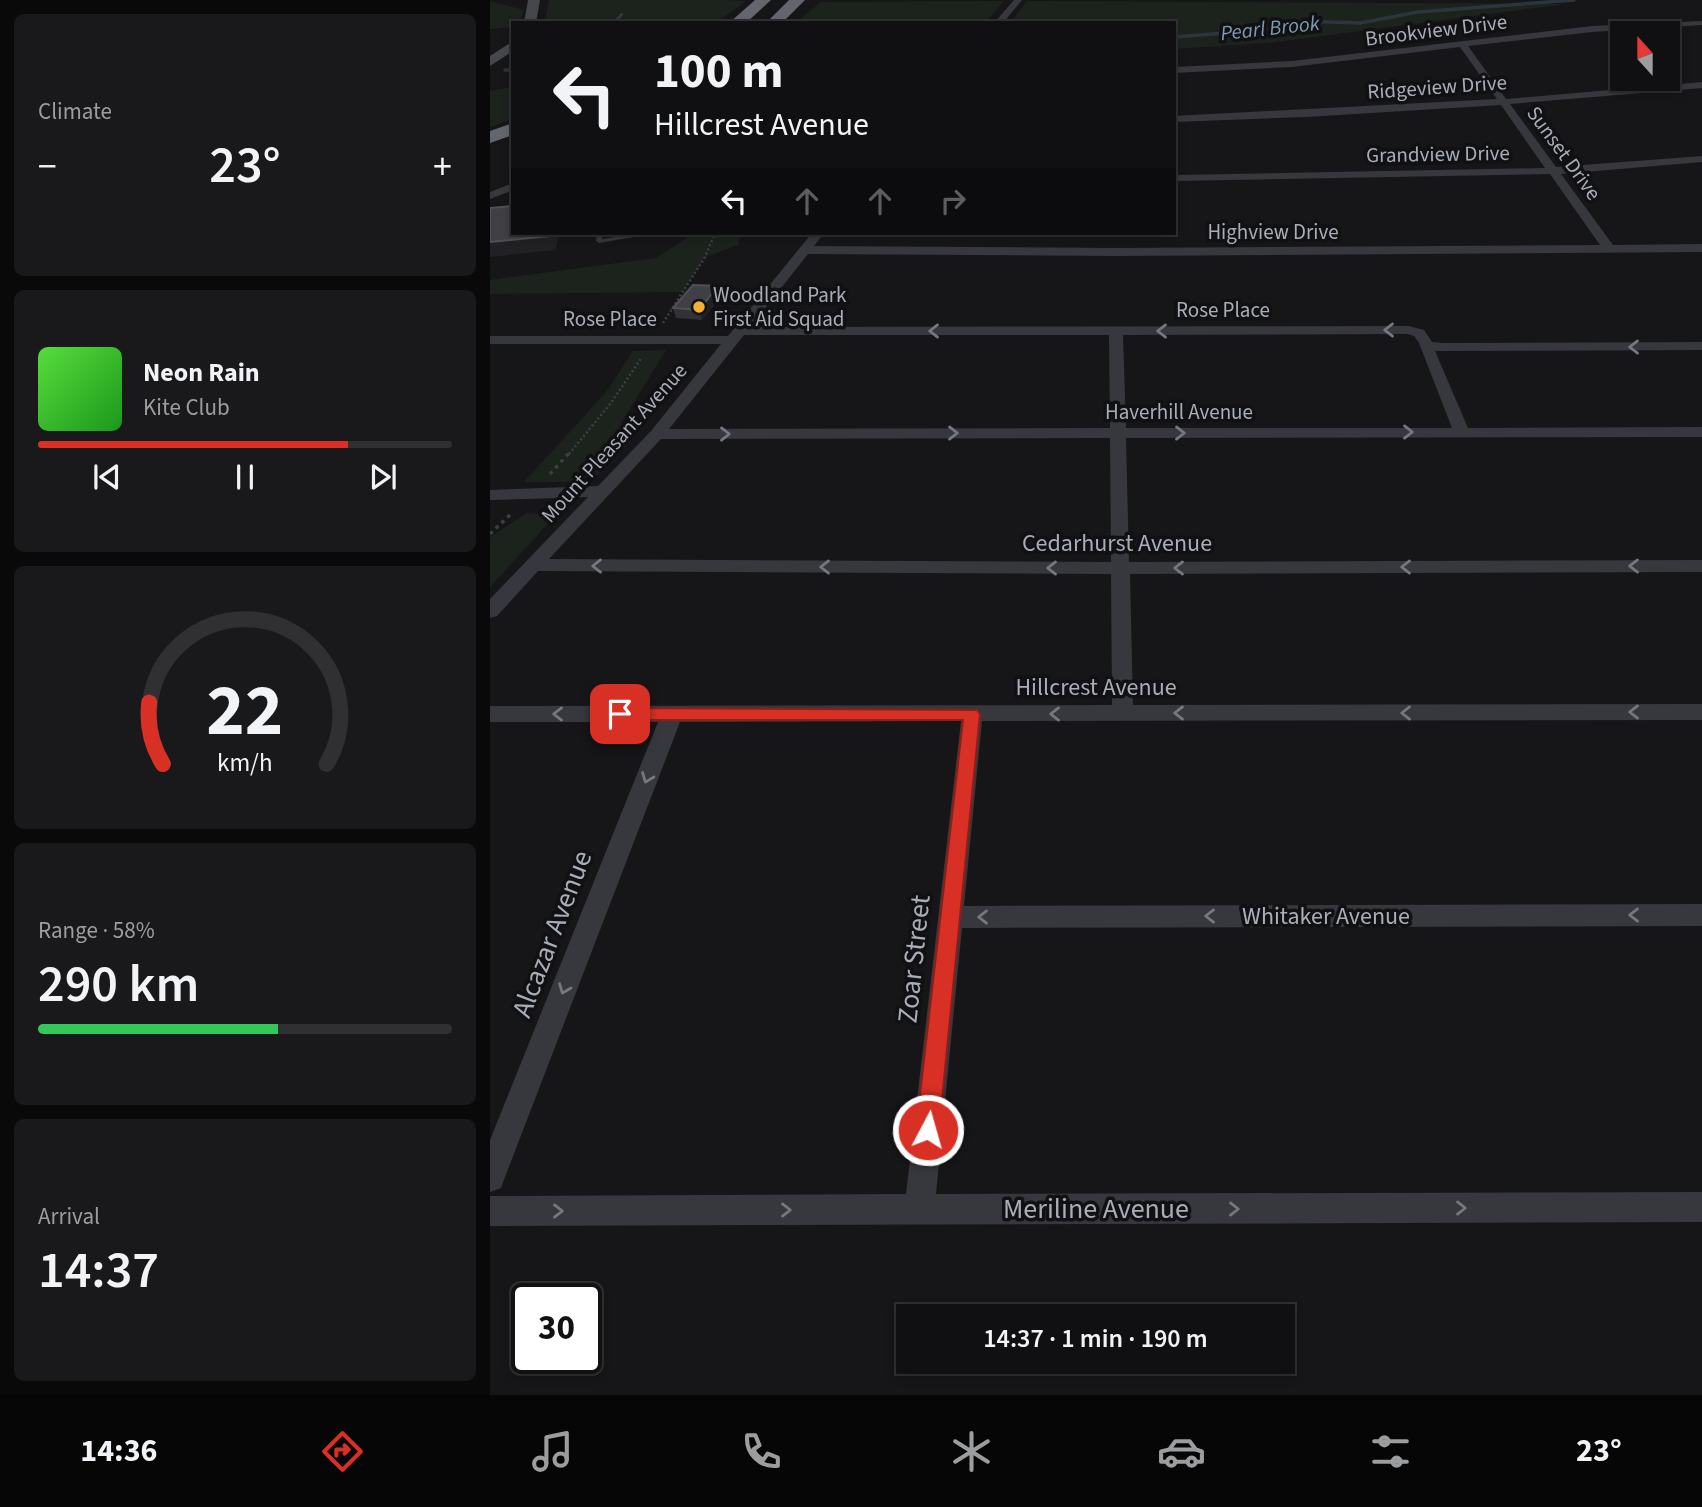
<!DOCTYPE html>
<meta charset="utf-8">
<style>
:root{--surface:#101012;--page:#19191b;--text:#f1f3f6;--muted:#9c9d9f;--line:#303032;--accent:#d93025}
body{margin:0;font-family:"Source Sans 3",sans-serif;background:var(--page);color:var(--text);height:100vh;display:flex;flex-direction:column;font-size:26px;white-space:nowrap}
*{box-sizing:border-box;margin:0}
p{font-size:23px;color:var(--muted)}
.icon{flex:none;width:38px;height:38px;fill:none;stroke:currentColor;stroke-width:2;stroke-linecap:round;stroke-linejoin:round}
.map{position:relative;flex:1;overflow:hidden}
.sheet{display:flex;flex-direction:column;gap:14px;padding:14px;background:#09090a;width:490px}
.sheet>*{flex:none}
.guide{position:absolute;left:21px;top:21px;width:665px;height:214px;border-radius:0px;box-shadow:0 4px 10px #0003,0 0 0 2px var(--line);background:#101012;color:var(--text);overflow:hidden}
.needle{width:46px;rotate:339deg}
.tools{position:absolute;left:1120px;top:21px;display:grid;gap:14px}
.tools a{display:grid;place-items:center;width:70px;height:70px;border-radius:0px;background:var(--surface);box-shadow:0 4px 10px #0003,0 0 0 2px var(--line);font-size:35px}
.speed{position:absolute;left:21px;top:1283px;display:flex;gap:14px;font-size:35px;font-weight:700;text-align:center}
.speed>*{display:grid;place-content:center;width:91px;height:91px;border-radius:50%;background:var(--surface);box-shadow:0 4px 10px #0003,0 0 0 2px var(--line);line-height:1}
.speed .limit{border:4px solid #111;border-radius:10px;background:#fff;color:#111}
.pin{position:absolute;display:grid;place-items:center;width:60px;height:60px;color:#fff;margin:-30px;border-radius:14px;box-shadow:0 4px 10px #0006}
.me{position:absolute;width:77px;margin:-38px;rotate:6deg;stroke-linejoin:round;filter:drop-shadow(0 0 5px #0008)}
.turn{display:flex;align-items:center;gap:24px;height:147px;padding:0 28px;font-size:32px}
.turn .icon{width:91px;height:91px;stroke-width:2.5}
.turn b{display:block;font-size:49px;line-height:60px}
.lanes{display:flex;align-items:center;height:66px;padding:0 28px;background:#0003;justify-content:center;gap:35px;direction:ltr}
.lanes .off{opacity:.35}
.big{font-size:52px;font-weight:600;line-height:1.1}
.sheet .card{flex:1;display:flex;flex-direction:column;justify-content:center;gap:10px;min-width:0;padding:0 24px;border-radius:10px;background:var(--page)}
.sheet .dial{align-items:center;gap:0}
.dial svg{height:182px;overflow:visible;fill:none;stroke:var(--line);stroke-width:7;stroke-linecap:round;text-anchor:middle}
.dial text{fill:var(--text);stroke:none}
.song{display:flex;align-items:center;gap:21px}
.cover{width:84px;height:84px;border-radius:10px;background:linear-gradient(135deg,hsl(110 70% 55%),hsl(120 70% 35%))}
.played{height:7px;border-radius:4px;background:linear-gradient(90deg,var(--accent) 75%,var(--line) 75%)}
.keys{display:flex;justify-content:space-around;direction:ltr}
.heat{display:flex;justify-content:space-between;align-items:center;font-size:38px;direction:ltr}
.charge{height:10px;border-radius:5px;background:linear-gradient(90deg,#34c759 58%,var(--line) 0)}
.trip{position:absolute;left:406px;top:1304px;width:399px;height:70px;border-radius:0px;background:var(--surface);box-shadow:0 4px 10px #0003,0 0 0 2px var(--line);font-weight:600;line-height:70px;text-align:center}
.tabs{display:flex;height:112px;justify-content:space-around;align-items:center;background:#060607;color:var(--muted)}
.tabs .icon{width:49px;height:49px}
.tabs .on{color:var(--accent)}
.tabs b{font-size:32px;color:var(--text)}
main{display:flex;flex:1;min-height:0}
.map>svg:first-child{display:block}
.green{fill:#1c231d}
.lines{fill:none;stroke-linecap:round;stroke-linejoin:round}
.stream{stroke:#2c353c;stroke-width:3.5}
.path-far1{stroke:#3d3f44;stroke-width:2.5;stroke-dasharray:2 2.5;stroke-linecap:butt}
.path{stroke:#3d3f44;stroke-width:3.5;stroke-dasharray:3.5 4.5;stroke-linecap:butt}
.lane{fill:#37383d;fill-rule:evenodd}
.street{fill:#37383d;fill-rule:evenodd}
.secondary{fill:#45474d;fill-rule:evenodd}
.highway{fill:#63666e;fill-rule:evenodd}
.wall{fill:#323236}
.shaded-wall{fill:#212124}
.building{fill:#3f3f44;stroke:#4f5156;stroke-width:2}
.oneway{stroke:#757881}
.route{fill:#d93025;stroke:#8d1f18;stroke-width:2}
.poi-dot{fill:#f2b134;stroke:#111113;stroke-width:2.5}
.labels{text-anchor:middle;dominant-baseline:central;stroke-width:7;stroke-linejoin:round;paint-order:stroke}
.far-water-label{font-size:21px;font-style:italic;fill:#7f9bb3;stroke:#111113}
.far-street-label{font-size:21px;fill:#a8adb8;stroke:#111113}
.far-poi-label{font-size:21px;fill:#a8adb8;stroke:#111113;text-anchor:start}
.street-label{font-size:24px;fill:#a8adb8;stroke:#111113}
.near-street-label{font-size:28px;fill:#a8adb8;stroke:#111113}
</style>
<main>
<section class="sheet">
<div class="card"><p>Climate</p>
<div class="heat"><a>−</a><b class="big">23°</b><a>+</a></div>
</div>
<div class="card">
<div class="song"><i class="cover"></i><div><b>Neon Rain</b><p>Kite Club</p></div></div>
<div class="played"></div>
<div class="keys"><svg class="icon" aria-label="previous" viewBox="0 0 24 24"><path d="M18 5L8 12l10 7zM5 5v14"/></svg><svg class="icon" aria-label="pause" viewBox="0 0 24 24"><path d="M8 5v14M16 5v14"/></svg><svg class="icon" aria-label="next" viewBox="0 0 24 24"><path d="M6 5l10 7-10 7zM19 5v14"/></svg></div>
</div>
<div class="card dial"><svg viewBox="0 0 100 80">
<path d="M14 69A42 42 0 1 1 86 69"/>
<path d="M14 69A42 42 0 0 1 8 42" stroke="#d93025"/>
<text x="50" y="56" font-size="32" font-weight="700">22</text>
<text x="50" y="72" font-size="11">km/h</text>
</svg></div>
<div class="card"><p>Range · 58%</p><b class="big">290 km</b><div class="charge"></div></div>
<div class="card"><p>Arrival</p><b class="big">14:37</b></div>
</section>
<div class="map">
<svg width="1212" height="1395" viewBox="0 0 1212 1395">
<rect width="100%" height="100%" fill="#161618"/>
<g class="green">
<polygon points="59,0 234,0 256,1 226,23 55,23"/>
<polygon points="0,1 34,10 29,23 23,23 23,27 0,29"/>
<polygon points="514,1 495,23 306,23 331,2"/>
<polygon points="537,1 1077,4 778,43 684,49 684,23 520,23"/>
<polygon points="23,87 23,119 0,127 0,91"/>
<polygon points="204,233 251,233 248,245 215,257 193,292 0,294 0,280 166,258"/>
<polygon points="176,350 131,423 141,441 101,482 34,482 117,391 143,351"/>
<polygon points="37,513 65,516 0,587 0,537"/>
</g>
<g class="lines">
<g class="stream">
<polyline points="684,37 774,30 808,21 870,23 928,12 1084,0"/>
<polyline points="15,70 23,70"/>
</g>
<g class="path-far1">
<polyline points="173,323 215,257 225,233"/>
<polyline points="79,454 121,403 152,357"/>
</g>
<g class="path">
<polyline points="60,474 80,452"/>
<polyline points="0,534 22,513"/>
</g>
<g class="lane">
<polygon points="131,13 134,14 126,23 122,23"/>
<polygon points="107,233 113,233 112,239 153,233 167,233 109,243 106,241"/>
</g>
<g class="street">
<polygon points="524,0 532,0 513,23 504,23"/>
<path d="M1212,21V25L1102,32L978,46L1016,99L1212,82V88L1020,104L1066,167L1212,156V162L1071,174L1123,245L1212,244V252L626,256L318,254L260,327L919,326L934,330L942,342L953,343L1212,342V350L945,351L978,428L1212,427V437L636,438L639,562L1212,560V572L640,574L643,705L1212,704V720L492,721L474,906L1212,904V926L472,928L446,1194L1212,1192V1222L0,1226V1196L416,1194L471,721L190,722L15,1177L11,1188L0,1192V1140L168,722H0V706L622,705L621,574L48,571L7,616L0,618V599L98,497L0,500V490L108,486L161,431L231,344H0V336H238L322,233H334L324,246L626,248L1110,245L1060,174L684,181V175L1055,168L1011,105L816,117L684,122V116L1007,99L970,47L802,67L684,73V67L802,61L1102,26ZM918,334L924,336L929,343L962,428H636L633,335ZM254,335H619L620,428L179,429ZM620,438L621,562L59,559L171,439Z"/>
<polygon points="23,183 23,190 0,199 0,192"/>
</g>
<g class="secondary">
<polygon points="38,0 50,0 46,23 34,23"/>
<polygon points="23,41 23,51 0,66 0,56"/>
</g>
<g class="highway">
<polygon points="265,0 281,0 256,23 239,23"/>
<polygon points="299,0 315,0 292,23 276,23"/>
<polygon points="23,123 23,135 0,143 0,131"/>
</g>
</g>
<polygon class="wall" points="228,286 231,296 212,320 186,318 183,308"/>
<g class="shaded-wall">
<polygon points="61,233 69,233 66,250 0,257 0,242"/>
<polygon points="228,286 231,296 212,320 209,310"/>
</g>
<g class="building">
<polygon points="23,206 23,233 61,233 60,236 0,242 0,208"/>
<polygon points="203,285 228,286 209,310 183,308"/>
</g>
<defs><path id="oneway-chevron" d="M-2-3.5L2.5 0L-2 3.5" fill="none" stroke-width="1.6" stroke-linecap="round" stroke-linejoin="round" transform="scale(1.75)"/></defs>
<g class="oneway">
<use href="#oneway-chevron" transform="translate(899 330) rotate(180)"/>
<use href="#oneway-chevron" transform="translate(444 331) rotate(-180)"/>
<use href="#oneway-chevron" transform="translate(672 331) rotate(180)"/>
<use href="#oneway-chevron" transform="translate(1144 347) rotate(180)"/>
<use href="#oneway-chevron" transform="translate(918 432)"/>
<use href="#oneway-chevron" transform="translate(463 433)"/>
<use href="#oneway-chevron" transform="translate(690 433)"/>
<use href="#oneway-chevron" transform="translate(235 434)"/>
<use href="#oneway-chevron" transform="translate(107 566) rotate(-180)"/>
<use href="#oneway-chevron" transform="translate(1144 566) rotate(180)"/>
<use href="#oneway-chevron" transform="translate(335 567) rotate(-180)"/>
<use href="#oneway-chevron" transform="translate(916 567) rotate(180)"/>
<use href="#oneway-chevron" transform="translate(562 568) rotate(-180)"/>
<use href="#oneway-chevron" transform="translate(689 568) rotate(180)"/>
<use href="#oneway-chevron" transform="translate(1144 712) rotate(180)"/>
<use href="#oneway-chevron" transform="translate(689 713) rotate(180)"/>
<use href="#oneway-chevron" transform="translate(916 713) rotate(180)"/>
<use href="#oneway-chevron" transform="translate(68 714) rotate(180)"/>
<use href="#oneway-chevron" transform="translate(565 714) rotate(180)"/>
<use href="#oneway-chevron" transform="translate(157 778) rotate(111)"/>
<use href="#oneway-chevron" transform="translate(1144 915) rotate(180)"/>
<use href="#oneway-chevron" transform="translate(720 916) rotate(180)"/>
<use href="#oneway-chevron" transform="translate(493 917) rotate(180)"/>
<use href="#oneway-chevron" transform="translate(74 989) rotate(111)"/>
<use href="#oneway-chevron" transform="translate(971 1208)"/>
<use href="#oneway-chevron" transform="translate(744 1209)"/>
<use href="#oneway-chevron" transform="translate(296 1210)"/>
<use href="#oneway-chevron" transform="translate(68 1211)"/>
</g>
<polygon class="route" points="130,708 487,710 490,714 449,1130 445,1138 438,1141 430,1138 426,1130 473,720 130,720 122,714"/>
<circle class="poi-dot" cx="209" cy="307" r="7"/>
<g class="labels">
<g class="far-water-label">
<text transform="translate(780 28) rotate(-6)">Pearl Brook</text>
</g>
<g class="far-street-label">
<text transform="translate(946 30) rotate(-7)">Brookview Drive</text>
<text transform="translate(947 87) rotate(-4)">Ridgeview Drive</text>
<text transform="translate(1074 153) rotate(54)">Sunset Drive</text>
<text transform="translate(948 154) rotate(-1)">Grandview Drive</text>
<text x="783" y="232">Highview Drive</text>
<text x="733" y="310">Rose Place</text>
<text x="120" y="319">Rose Place</text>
<text x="689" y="412">Haverhill Avenue</text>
<text transform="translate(124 443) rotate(-48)">Mount Pleasant Avenue</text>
</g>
<g class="far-poi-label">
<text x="223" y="295">Woodland Park<tspan x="223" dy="24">First Aid Squad</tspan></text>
</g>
<g class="street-label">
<text x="627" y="543">Cedarhurst Avenue</text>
<text x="606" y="687">Hillcrest Avenue</text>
<text x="836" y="916">Whitaker Avenue</text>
</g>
<g class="near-street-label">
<text transform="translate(62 934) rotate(-69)">Alcazar Avenue</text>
<text transform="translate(424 959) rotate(-84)">Zoar Street</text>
<text x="606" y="1209">Meriline Avenue</text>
</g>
</g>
</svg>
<div class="tools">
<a><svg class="needle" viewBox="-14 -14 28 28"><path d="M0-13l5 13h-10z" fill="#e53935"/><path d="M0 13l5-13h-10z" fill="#9c9d9f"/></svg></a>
</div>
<div class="speed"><div class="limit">30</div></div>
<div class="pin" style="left:130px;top:714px;background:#d93025"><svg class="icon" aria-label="arrive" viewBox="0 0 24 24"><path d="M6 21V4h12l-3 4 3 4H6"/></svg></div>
<svg class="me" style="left:438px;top:1130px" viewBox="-20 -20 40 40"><circle r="17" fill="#d93025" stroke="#fff" stroke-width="3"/><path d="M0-11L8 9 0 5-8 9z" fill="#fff"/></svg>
<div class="trip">14:37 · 1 min · 190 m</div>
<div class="guide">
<div class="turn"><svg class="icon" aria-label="left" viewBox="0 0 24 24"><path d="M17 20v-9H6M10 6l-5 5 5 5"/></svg><div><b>100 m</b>Hillcrest Avenue</div></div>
<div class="lanes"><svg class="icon" aria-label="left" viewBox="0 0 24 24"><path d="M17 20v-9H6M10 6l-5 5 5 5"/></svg><svg class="icon off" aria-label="ahead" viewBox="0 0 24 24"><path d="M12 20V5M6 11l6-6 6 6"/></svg><svg class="icon off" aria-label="ahead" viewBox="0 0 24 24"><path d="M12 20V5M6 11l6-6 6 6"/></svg><svg class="icon off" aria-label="right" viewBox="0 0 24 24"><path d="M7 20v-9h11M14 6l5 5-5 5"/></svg></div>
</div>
</div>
</main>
<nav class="tabs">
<b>14:36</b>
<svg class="icon on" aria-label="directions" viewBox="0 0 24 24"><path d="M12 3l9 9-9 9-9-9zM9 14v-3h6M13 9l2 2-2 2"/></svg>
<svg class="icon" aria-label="music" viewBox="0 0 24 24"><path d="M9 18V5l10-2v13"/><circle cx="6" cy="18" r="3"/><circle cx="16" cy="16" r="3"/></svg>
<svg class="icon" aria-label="phone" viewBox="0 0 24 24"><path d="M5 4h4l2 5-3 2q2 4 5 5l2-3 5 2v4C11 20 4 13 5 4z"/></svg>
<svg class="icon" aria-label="climate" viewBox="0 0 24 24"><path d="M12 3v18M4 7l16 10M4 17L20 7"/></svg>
<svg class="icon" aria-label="car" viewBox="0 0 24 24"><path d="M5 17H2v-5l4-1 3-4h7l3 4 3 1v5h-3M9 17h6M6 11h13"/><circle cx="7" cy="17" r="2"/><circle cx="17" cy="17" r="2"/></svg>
<svg class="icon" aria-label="filters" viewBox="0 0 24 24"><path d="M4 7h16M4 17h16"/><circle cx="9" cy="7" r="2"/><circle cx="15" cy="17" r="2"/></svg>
<b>23°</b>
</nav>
